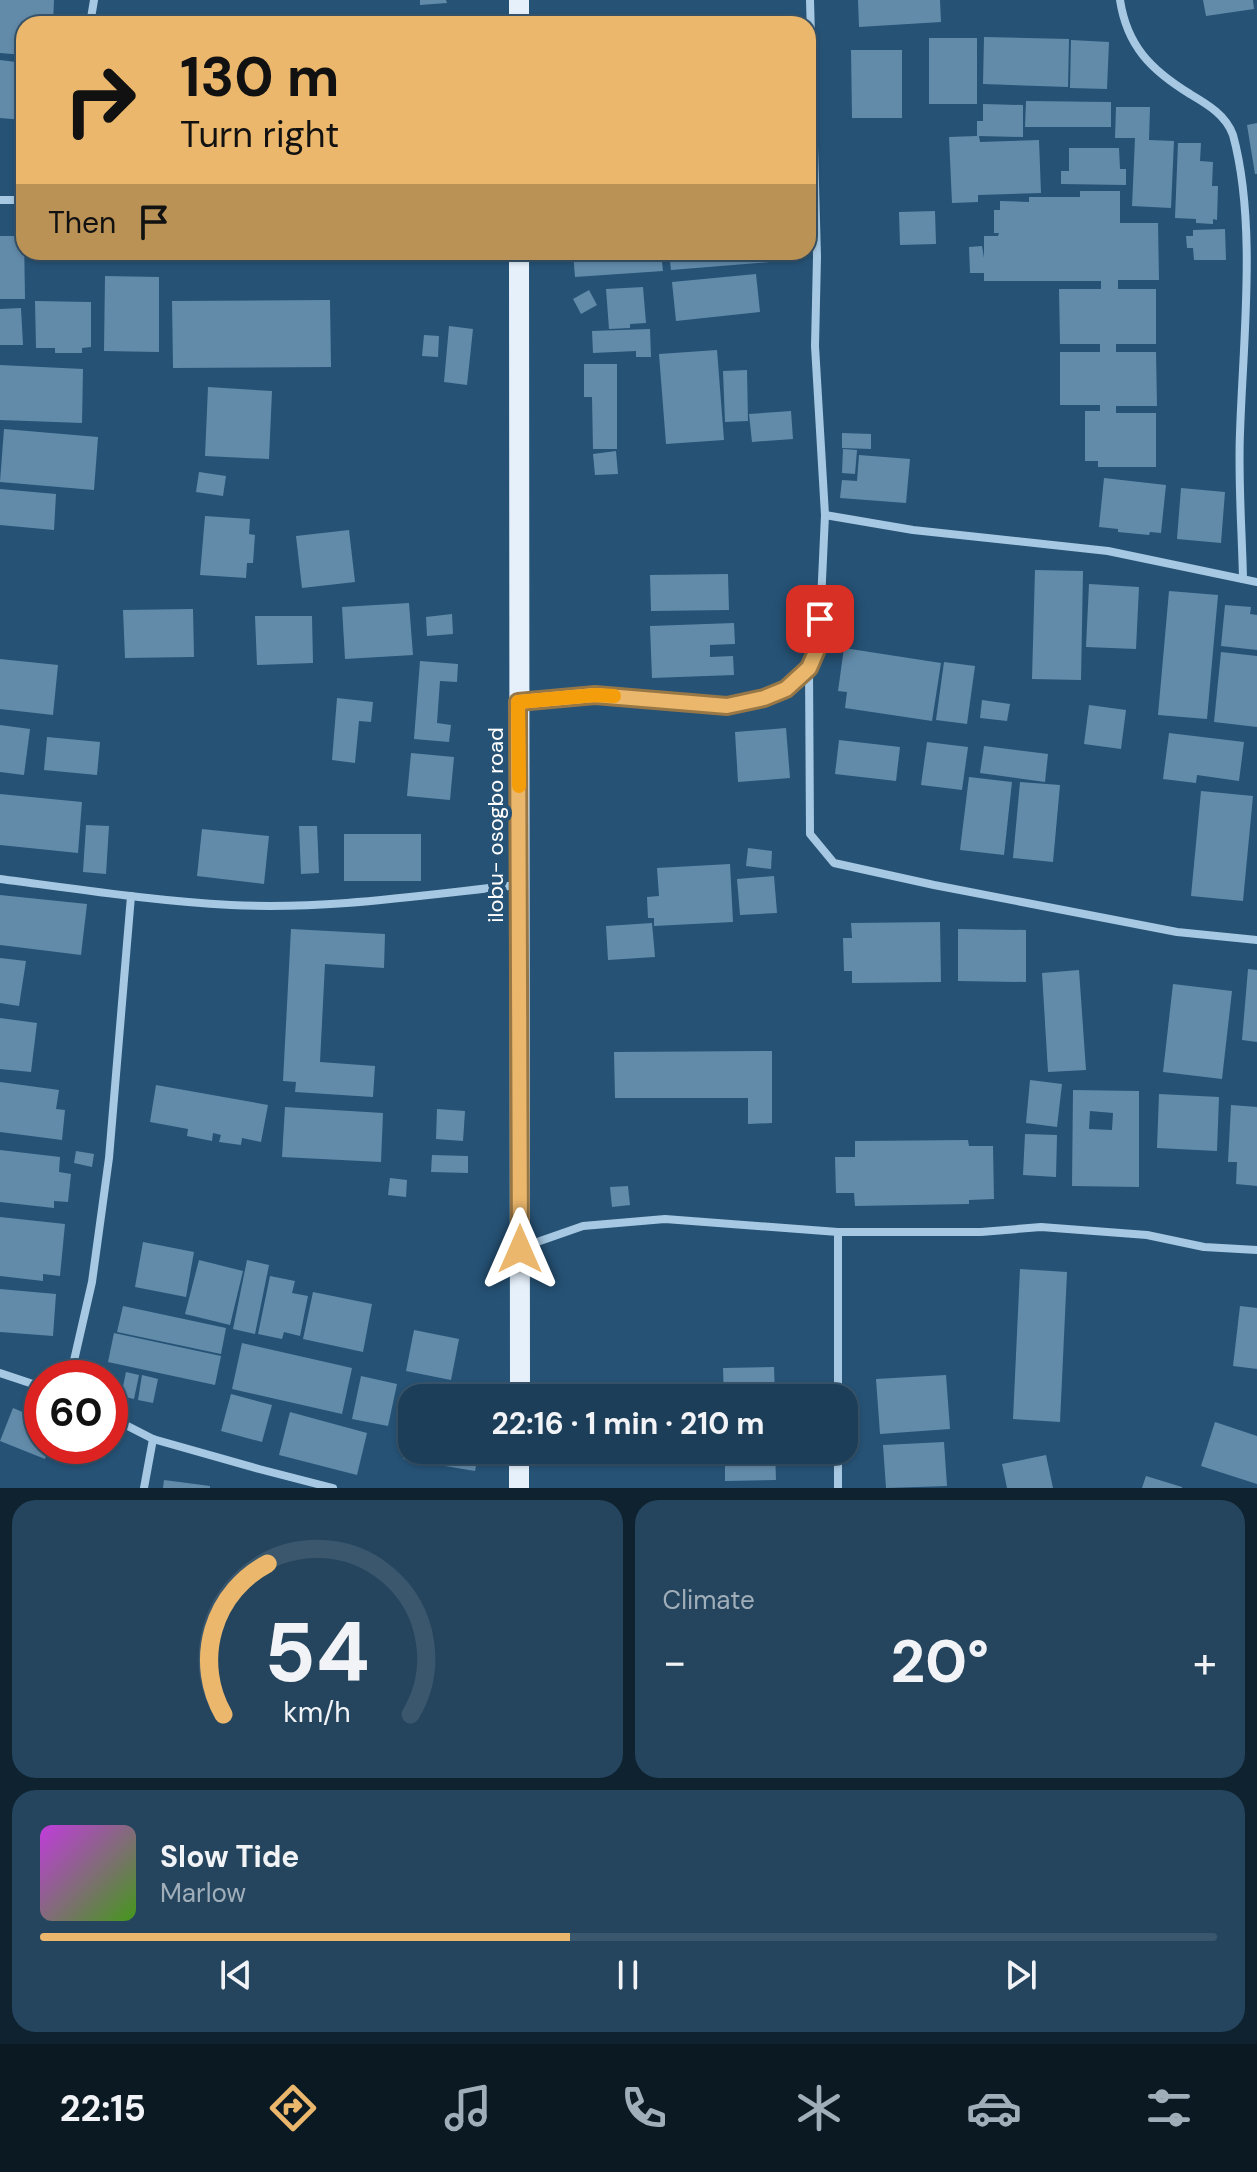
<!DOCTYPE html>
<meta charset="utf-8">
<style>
:root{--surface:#1c3e58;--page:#25455e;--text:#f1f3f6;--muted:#a0aeba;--line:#3a576e;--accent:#eab76c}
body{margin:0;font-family:"DM Sans",sans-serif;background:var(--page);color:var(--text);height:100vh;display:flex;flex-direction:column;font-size:30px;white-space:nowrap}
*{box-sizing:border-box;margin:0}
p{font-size:26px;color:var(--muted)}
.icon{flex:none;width:44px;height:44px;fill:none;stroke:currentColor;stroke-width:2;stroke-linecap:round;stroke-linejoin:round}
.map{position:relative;height:1488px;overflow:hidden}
.side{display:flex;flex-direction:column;gap:12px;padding:12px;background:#0f2230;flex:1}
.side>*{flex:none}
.hud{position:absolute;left:16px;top:16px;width:800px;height:244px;border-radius:24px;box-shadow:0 2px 6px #0004,0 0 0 2px var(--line);background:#eab76c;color:#111;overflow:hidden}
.speed{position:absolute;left:24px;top:1360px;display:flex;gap:16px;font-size:40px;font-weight:700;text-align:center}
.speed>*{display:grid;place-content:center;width:104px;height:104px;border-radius:50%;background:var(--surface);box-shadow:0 2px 6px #0004,0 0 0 2px var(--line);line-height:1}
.speed .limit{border:12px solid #d22;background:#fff;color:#111}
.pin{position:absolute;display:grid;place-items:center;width:68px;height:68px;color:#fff;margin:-34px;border-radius:16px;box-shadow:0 4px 12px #0006}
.me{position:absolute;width:88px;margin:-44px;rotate:0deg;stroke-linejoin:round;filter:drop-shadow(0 0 6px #0008)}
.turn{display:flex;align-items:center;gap:28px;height:168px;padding:0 32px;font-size:36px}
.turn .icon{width:104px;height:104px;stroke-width:2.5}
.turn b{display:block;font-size:56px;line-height:68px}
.then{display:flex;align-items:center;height:76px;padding:0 32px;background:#0003;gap:16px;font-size:30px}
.big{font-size:60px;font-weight:700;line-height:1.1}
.side .card{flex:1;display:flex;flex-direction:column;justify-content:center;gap:12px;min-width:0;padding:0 28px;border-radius:24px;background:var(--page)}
.side .dial{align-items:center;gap:0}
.dial svg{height:208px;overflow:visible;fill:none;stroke:var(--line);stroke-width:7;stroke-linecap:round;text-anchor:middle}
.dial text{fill:var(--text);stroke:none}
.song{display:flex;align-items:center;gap:24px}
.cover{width:96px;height:96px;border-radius:12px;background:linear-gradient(135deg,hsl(290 70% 55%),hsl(100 70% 35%))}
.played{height:8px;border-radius:4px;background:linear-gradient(90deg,var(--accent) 45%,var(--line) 45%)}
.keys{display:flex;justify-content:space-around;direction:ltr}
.heat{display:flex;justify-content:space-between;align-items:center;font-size:44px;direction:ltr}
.side .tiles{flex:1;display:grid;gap:12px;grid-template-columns:1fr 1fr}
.card:last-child{grid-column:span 2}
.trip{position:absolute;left:398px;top:1384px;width:460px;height:80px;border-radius:24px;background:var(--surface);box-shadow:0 2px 6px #0004,0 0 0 2px var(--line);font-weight:700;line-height:80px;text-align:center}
.tabs{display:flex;height:128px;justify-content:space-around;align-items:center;background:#0b1923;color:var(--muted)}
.tabs .icon{width:56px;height:56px}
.tabs .current{color:var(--accent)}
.tabs b{font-size:36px;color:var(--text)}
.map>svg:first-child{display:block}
.building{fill:#628baa;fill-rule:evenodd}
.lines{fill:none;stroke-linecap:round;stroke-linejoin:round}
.minor{stroke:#a6c8e2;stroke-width:8}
.primary{stroke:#e5f0fb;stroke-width:20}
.route-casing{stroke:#987746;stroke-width:20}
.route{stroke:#eab76c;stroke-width:14}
.slow{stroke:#f59e0b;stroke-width:14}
.labels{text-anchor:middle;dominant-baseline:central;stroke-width:8;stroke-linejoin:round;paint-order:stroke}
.street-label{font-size:22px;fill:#fff;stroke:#265275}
</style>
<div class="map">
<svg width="1257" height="1488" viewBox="0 0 1257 1488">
<rect width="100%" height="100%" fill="#265275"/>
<g class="building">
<polygon points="0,0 54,0 53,24 24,24 24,55 0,53"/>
<polygon points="420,0 446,0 447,3 420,5"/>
<polygon points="858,0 940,0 941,22 859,27"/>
<polygon points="1203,0 1253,0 1254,9 1206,16"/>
<polygon points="984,37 1069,39 1068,87 983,84"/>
<rect x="929" y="38" width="48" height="66"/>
<polygon points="1071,40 1109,42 1107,89 1070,88"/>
<polygon points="851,50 902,50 902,118 852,118"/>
<polygon points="0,60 24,63 24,120 0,118"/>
<polygon points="1026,101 1111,102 1111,127 1025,127"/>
<polygon points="983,104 1023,105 1023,137 979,136 980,142 1039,140 1041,193 978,195 978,202 952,203 949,137 977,136 977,121 983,121"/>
<polygon points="1116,107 1150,107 1149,140 1174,141 1171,208 1132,206 1135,138 1115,138"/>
<polygon points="1257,123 1257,174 1255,174 1247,125"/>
<polygon points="1178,143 1201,143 1200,161 1213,162 1212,186 1218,186 1217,220 1213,219 1213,224 1196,223 1196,219 1175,218"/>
<polygon points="1069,148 1119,148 1120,169 1126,169 1126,185 1061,184 1061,171 1069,171"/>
<polygon points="1080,191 1120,191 1120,223 1158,223 1159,280 1118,280 1118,289 1156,289 1156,344 1116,344 1116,352 1156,352 1157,406 1116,406 1116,413 1156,413 1156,467 1098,467 1098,461 1085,461 1085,411 1100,411 1100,405 1060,405 1060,352 1100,352 1100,344 1060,344 1059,289 1101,289 1101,281 984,281 984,273 970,273 969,247 982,246 984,258 984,236 998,236 999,233 994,233 994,210 1000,210 1000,201 1029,202 1029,197 1080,197"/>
<polygon points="935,211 936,244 900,245 899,212"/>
<polygon points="1225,229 1226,260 1194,260 1193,248 1187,248 1186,236 1193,236 1193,230"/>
<polygon points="0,236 24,236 25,299 0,299"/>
<polygon points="573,252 661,252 663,271 575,277"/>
<polygon points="669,252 769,252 770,262 671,270"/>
<polygon points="756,274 760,312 676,321 672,282"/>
<polygon points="105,276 159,277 159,352 104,351"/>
<polygon points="643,287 646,323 630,324 630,328 609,329 606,289"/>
<polygon points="589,290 597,305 581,314 573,299"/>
<polygon points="330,300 331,367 173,368 172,301"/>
<polygon points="35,301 91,302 91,347 82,348 82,353 55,353 55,348 36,348"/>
<polygon points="21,308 23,345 0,345 0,309"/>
<polygon points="449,326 473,329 467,385 444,382"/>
<polygon points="650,329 651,357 636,357 636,351 593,353 592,331"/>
<polygon points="424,335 439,336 438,357 422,356"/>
<polygon points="717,350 724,440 666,444 659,354"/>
<polygon points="584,364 617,364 617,449 593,449 592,397 584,397"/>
<polygon points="0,365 83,369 82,423 0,420"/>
<polygon points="747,370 748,421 725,422 723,371"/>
<polygon points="208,387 272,391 269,459 205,456"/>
<polygon points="791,411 793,439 752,442 749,414"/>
<polygon points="4,429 98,437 94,490 0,482"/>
<polygon points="842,433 871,434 871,449 842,448"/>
<polygon points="843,449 857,450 855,474 842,473"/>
<polygon points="616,451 618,474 595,475 593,454"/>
<polygon points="859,455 910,459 906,503 840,498 842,480 857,481"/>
<polygon points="199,472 226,476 223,496 196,492"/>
<polygon points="1104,478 1166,485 1161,533 1150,532 1149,535 1118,532 1118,529 1099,527"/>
<polygon points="1181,488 1225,492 1221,543 1177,539"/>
<polygon points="0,489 56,494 54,530 0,525"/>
<polygon points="205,516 250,519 249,534 255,535 253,563 247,563 246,578 200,575"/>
<polygon points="349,530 355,582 302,588 296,536"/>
<polygon points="1035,570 1083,571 1081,680 1032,679"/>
<polygon points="728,574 729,610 651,611 650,575"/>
<polygon points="1089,584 1139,587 1136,649 1086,647"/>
<polygon points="1169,591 1218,595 1207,719 1158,715"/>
<polygon points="409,603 413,655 345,659 342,607"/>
<polygon points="1225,605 1251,607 1250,614 1257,615 1257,650 1221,646"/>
<polygon points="193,609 194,657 125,658 123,610"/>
<polygon points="452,614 453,634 427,636 426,617"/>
<polygon points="255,616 312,616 313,663 257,665"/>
<polygon points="734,623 735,644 710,645 710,657 733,656 734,675 652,678 650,626"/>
<polygon points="844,648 941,663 932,721 845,708 847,692 838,691"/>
<polygon points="1221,652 1257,656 1257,727 1214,722"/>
<polygon points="0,659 58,665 53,715 0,709"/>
<polygon points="420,661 458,664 457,682 440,681 437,723 451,725 449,742 414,739"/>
<polygon points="944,662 975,666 967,724 936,720"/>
<polygon points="337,698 373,702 371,722 359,721 355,763 332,760"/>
<polygon points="982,700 1010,704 1007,721 980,718"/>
<polygon points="1089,705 1126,710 1121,749 1084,744"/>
<polygon points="0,725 30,729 24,775 0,772"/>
<polygon points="786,728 790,778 738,782 735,732"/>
<polygon points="1169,733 1244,742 1239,781 1197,775 1196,783 1163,779"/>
<polygon points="47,737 100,742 97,775 44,770"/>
<polygon points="839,740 900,747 896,781 835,774"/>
<polygon points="927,742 968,747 962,790 921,785"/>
<polygon points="984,746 1048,754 1045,782 980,773"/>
<polygon points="411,753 454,757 450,800 407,796"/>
<polygon points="969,777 1012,782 1004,855 960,850"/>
<polygon points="1020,782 1060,785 1053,862 1013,858"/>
<polygon points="1201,791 1253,796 1243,901 1191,896"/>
<polygon points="0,794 82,802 78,853 0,845"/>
<polygon points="86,825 109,826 106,874 83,872"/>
<polygon points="299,826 317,826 319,873 301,874"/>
<polygon points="202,829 269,836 264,884 197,876"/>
<rect x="344" y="834" width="77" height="47"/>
<polygon points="748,848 772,851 771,869 746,866"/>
<polygon points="730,864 733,922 654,926 654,918 648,918 647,897 659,896 657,868"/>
<polygon points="774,876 777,913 740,915 737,879"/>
<polygon points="0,895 87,904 81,955 0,945"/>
<polygon points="940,922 941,982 852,983 852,971 844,971 843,938 852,938 851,923"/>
<polygon points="652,923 655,957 608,960 606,926"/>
<polygon points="291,929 385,934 384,968 325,964 320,1062 375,1066 373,1097 295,1092 296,1082 283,1081"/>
<polygon points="958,929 1026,930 1026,982 958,981"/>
<polygon points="0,958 26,961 19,1006 0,1003"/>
<polygon points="1248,969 1257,970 1257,1042 1242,1040"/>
<polygon points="1079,970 1086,1070 1048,1072 1042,973"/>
<polygon points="1173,984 1232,991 1222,1079 1163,1072"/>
<polygon points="0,1018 37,1023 31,1072 0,1069"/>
<polygon points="772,1051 772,1123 748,1124 748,1098 615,1098 614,1052"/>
<polygon points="1030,1080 1062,1084 1057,1127 1026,1123"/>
<polygon points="0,1082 59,1090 56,1109 65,1110 62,1140 0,1132"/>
<polygon points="156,1085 268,1105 261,1142 242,1138 241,1145 219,1142 221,1135 213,1133 212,1141 187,1136 188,1129 150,1122"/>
<path d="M1073,1090L1139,1091V1187L1072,1186ZM1090,1111L1113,1113L1112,1130L1089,1129Z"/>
<polygon points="1159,1094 1219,1097 1217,1151 1157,1148"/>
<polygon points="1231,1105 1257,1107 1257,1186 1236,1184 1237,1162 1228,1162"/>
<polygon points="285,1107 383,1113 381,1162 282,1157"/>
<polygon points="437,1109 465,1111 463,1141 436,1139"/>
<polygon points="1025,1134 1057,1135 1056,1177 1023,1175"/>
<polygon points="968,1140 969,1146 993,1146 994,1199 969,1200 969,1204 855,1206 854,1193 836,1193 835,1157 855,1157 855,1141"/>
<polygon points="0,1150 60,1157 59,1172 71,1174 68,1202 54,1201 54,1208 0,1202"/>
<polygon points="76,1151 94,1154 92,1167 74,1163"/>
<polygon points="432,1155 468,1156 468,1173 431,1172"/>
<polygon points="390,1178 407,1180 406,1197 388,1195"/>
<polygon points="628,1186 630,1205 612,1207 610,1187"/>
<polygon points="0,1217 65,1224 60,1276 43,1274 43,1281 0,1276"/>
<polygon points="143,1242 194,1252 186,1297 135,1287"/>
<polygon points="199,1260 243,1271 230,1325 185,1314"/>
<polygon points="247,1260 269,1265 255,1334 233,1329"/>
<polygon points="1020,1269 1067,1272 1060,1422 1013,1419"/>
<polygon points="270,1276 295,1281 292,1293 308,1296 300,1336 284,1332 282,1339 258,1334"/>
<polygon points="0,1289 56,1294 53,1336 0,1332"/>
<polygon points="313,1292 372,1304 363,1352 303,1339"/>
<polygon points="123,1306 226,1328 221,1354 117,1332"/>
<polygon points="1240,1306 1257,1308 1257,1369 1233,1366"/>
<polygon points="414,1330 459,1339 451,1380 406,1371"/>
<polygon points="114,1333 221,1356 215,1385 108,1362"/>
<polygon points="242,1343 352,1368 342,1414 232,1389"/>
<polygon points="774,1367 775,1398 724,1398 723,1368"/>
<polygon points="126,1372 139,1375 134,1399 121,1396"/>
<polygon points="142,1375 158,1379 153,1403 138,1400"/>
<polygon points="946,1375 950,1429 880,1434 876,1379"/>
<polygon points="361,1376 397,1384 388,1426 352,1419"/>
<polygon points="231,1394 272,1405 262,1442 221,1431"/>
<polygon points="13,1408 42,1420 42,1446 50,1446 45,1459 0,1441"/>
<polygon points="290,1412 367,1433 357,1475 279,1455"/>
<polygon points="1215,1422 1257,1436 1257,1484 1201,1466"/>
<polygon points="408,1433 412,1433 412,1450 479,1450 475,1471 403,1459"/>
<polygon points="944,1442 947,1486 886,1488 883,1445"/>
<polygon points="725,1450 775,1450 776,1480 725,1481"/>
<polygon points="1046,1455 1053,1488 1007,1488 1002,1464"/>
<polygon points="1146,1476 1182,1487 1182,1488 1142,1488"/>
<polygon points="164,1480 210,1486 210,1488 163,1488"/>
</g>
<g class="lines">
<g class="minor">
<path d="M1120,0C1127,46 1151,70 1190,94C1207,104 1226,115 1233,135C1257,223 1243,340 1240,433C1238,481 1242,531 1243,579"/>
<polyline points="90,24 94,0"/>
<polyline points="0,200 24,200"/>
<polyline points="825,515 913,530 1108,551 1257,582"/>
<polyline points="809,668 810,834 834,863 934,885 1177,932 1257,940"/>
<polyline points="519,702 595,695 727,706 764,698 786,689 809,668 819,645 825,515 815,346 817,257 810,0"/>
<path d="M0,879C77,889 154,901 231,905C327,910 423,895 518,885"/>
<polyline points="838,1232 838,1398"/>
<polyline points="520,1248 583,1226 665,1219 838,1232 981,1232 1041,1227 1147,1235 1204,1247 1257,1250"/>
<polyline points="0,1373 42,1387"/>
<polyline points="70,1378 92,1282 109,1158 131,896"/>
<polyline points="110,1417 153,1439 259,1469 333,1488"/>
<polyline points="144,1488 153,1439"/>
<polyline points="838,1488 838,1450"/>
</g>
<g class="primary">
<polyline points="519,24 519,0"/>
<polyline points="519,252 520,1398"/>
<polyline points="519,1488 519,1450"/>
</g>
</g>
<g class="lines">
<defs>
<polyline id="route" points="520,1249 518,702 595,695 727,706 764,698 786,689 809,668 819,645 820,619"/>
</defs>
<use href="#route" class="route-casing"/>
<use href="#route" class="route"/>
<polyline class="slow" points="519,786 518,702 595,695 614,696"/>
</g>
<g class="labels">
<g class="street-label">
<text transform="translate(495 825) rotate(-90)">ilobu- osogbo road</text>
</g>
</g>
</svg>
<div class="speed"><div class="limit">60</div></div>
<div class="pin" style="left:820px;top:619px;background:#d93025"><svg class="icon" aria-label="arrive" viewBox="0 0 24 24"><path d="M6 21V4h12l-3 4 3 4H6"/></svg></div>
<svg class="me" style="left:520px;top:1249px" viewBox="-20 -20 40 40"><path d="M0-17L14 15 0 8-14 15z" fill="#eab76c" stroke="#fff" stroke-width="4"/></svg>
<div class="trip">22:16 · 1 min · 210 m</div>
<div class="hud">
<div class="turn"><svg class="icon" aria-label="right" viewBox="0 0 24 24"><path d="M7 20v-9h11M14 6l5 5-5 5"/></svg><div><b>130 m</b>Turn right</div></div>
<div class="then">Then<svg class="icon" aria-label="arrive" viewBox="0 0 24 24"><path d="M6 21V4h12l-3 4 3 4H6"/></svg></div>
</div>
</div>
<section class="side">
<div class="tiles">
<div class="card dial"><svg viewBox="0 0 100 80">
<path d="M14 69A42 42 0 1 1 86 69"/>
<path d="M14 69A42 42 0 0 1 31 11" stroke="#eab76c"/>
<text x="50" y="56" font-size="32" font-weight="700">54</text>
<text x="50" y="72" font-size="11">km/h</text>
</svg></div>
<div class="card"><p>Climate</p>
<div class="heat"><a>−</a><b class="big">20°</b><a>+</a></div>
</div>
<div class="card">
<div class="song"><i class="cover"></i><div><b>Slow Tide</b><p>Marlow</p></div></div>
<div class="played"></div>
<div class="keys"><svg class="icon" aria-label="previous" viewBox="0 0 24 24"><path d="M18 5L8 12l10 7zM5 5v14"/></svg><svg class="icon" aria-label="pause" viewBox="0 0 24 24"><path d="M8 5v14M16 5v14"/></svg><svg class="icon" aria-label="next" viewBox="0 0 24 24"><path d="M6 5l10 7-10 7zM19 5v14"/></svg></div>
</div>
</div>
</section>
<nav class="tabs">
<b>22:15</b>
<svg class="icon current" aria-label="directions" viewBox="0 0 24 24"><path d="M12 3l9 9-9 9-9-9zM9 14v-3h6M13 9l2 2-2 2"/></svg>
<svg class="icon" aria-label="music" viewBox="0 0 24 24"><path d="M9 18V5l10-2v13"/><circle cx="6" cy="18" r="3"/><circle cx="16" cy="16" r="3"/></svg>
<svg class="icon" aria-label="phone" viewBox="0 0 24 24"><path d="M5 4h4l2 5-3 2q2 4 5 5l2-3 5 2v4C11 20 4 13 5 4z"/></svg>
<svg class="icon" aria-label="climate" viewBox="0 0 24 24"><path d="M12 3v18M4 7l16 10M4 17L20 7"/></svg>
<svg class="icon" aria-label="car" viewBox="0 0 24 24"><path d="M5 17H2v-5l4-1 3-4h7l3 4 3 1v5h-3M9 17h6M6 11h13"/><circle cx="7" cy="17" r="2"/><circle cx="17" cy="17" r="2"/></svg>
<svg class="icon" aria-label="filters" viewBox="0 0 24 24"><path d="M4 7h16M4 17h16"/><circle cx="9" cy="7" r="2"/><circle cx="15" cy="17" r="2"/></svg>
</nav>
